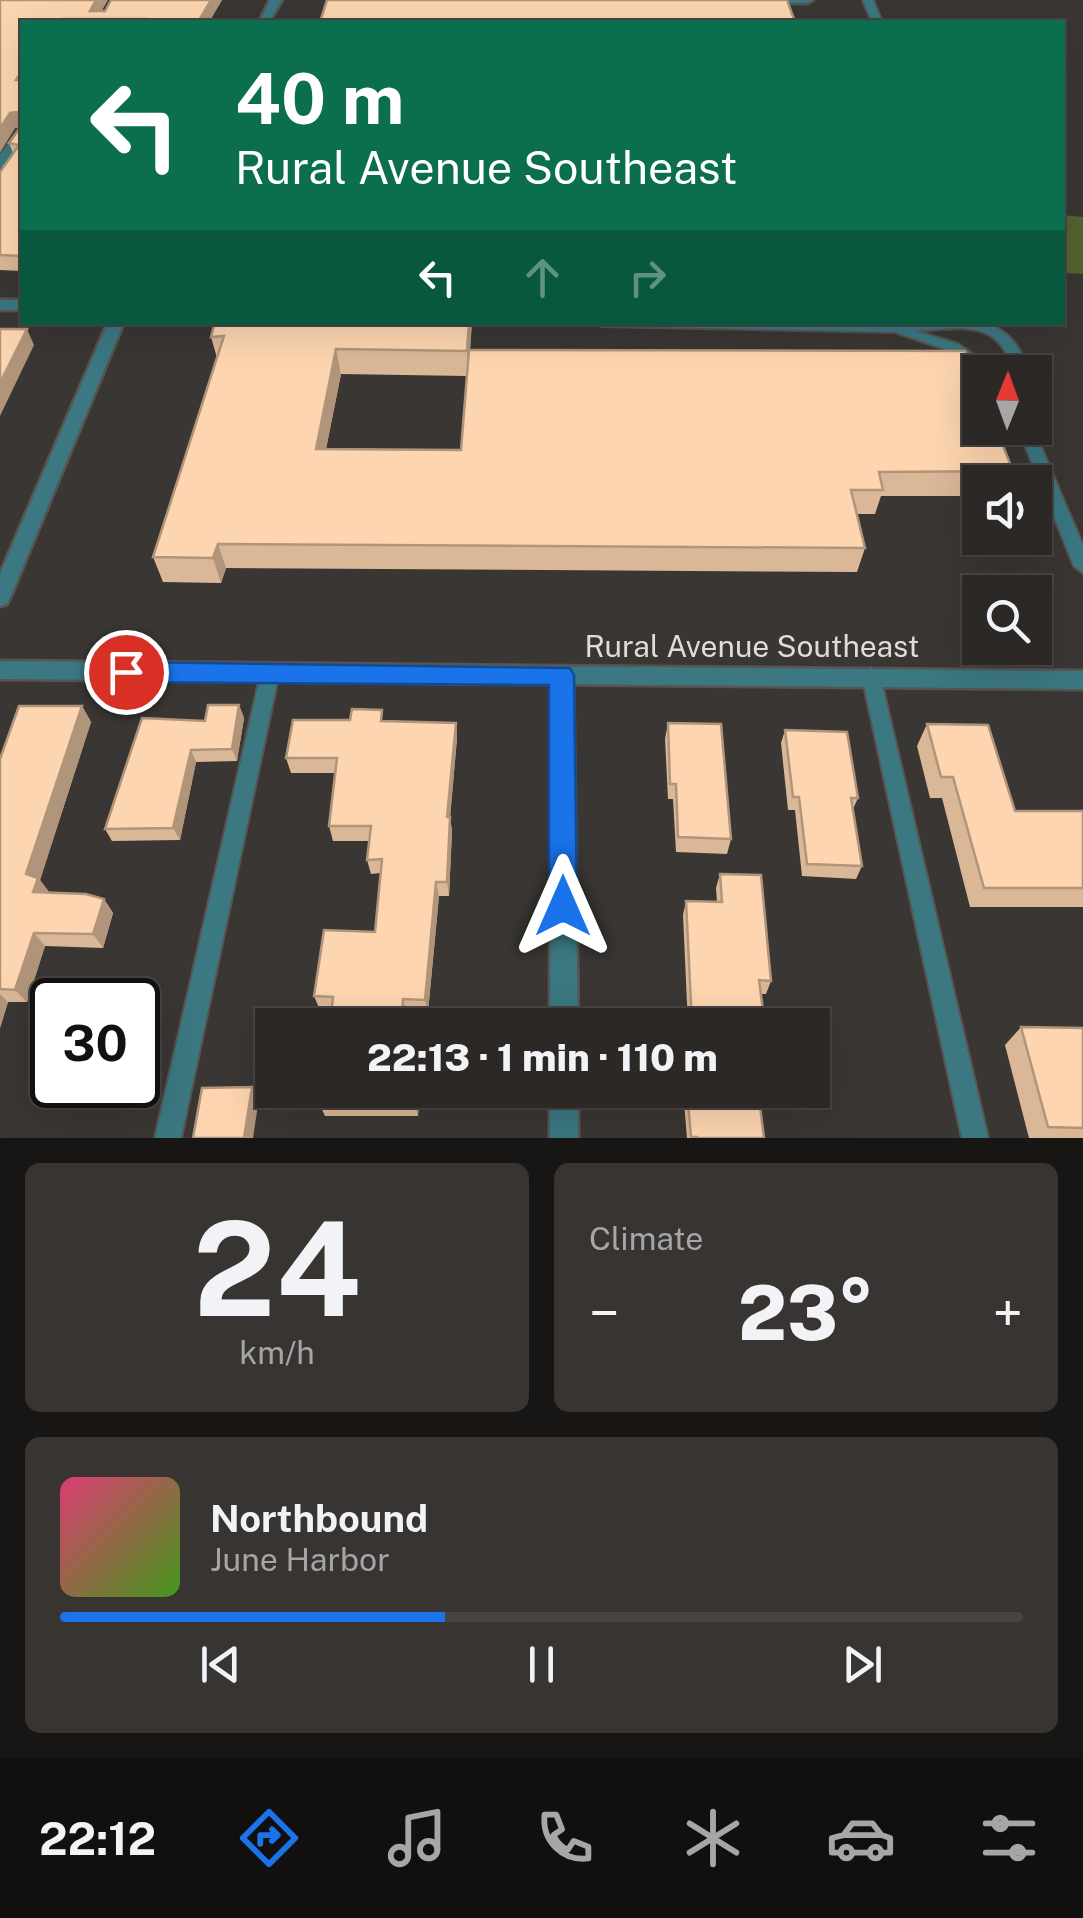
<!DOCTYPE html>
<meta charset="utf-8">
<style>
:root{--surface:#2b2826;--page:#373432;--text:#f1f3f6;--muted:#a6a6a7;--line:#474443;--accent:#1a73e8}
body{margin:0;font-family:"Public Sans",sans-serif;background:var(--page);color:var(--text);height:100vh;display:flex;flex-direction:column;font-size:38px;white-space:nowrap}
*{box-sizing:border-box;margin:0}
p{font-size:32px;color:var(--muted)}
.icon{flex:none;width:55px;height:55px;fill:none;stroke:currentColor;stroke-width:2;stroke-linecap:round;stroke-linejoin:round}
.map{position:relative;height:1138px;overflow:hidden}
.side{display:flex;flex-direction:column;gap:25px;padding:25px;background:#181615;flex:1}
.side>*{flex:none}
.guide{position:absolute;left:20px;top:20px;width:1045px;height:305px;border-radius:0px;box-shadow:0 10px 40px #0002,0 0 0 2px var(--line);background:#0b6e4f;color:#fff;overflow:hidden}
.needle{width:65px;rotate:1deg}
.tools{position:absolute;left:962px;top:355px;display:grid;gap:20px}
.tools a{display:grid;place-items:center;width:90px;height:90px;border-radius:0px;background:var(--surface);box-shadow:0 10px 40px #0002,0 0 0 2px var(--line);font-size:50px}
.speed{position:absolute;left:30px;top:978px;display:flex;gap:20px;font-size:50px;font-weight:700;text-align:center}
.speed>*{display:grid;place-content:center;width:130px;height:130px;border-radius:50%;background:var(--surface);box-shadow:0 10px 40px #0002,0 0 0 2px var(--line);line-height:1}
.speed .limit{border:5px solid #111;border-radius:15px;background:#fff;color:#111}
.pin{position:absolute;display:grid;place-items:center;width:85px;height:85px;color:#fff;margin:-42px;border:5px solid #fff;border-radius:50%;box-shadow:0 2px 10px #0007}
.me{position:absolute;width:110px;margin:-55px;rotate:0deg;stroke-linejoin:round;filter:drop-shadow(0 0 8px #0008)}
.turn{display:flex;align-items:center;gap:35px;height:210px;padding:0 50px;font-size:45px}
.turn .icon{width:130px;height:130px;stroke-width:2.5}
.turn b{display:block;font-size:70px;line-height:85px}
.lanes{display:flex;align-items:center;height:95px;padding:0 50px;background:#0003;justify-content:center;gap:50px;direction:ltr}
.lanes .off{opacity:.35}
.big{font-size:75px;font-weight:800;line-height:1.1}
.side .card{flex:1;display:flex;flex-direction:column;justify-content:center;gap:15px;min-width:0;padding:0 35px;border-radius:15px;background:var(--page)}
.side .dial{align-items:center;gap:0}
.dial b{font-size:130px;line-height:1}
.song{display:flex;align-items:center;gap:30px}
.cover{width:120px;height:120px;border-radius:15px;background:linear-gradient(135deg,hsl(340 70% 55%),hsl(100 70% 35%))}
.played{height:10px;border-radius:5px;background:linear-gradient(90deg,var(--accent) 40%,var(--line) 40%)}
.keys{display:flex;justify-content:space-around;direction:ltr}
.heat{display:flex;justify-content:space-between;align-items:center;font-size:55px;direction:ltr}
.side .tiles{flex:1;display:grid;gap:25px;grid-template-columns:1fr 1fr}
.card:last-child{grid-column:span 2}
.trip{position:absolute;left:255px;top:1008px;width:575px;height:100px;border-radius:0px;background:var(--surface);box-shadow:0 10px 40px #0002,0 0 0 2px var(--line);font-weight:800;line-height:100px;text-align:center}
.dock{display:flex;height:160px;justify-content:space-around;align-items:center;background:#11100f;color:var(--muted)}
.dock .icon{width:70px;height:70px}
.dock .selected{color:var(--accent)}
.dock b{font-size:45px;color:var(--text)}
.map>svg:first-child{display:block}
.green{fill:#536330}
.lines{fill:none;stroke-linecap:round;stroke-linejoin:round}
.service-casing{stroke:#575451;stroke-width:4}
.minor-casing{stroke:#575451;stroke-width:5}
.tertiary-casing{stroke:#575451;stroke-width:5}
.service{fill:#3b7882;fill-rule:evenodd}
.minor{fill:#3b7882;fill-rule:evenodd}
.tertiary{fill:#3b7882;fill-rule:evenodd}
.wall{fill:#dab797;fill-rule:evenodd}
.shaded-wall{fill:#b1957b}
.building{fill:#fdd5b0;stroke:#b1957b;stroke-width:2.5}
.route{fill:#1a73e8;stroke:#114b97;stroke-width:2.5}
.labels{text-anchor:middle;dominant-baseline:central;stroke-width:10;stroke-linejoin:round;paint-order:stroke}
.street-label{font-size:30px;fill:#dfdddb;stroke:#393633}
</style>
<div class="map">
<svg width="1083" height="1138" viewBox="0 0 1083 1138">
<rect width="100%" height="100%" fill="#393633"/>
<polygon class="green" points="1063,215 1083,217 1083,274 1063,273"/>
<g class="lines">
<defs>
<g id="service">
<polygon points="863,0 873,0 882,22 872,22"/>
<polygon points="22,129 22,140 4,167 0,168 0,155 18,130"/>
<path d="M594,322H986C1010,333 1021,346 1028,372H1014C998,318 963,328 916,331L958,344L998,372H981L948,350L895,332L601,326Z"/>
<polygon points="1018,428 1033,428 1083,546 1083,573 1074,566"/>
<polygon points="270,665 277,668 279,673 181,1138 155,1138 261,673 263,668"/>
<polygon points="871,668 878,671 880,676 988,1138 962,1138 862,676 864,671"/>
</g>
<g id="minor">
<polygon points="270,0 282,0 269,22 259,22"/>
<rect x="0" y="300" width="22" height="10"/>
<polygon points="108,322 124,322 10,598 7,604 0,606 0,574"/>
<polygon points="562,666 570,669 573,675 578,1025 550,1025 551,675 554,669"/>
<rect x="550" y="1090" width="28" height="48"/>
</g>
<g id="tertiary">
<polygon points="756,0 813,0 807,3 762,3"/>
<polygon points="0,661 1083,671 1083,689 0,679"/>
</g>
</defs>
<use href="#service" class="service-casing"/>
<use href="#minor" class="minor-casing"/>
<use href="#tertiary" class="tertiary-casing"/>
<use href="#service" class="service"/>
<use href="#minor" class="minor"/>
<use href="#tertiary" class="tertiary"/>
</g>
<g class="wall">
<polygon points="0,0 102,11 222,0 209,22 22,22 22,271 0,270 0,172 13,153 9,143 20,127 15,128 0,152"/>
<path d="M215,322H472L470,350L1013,471L1008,482H980V496H881L875,514H857L865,548L857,572L226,568L221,583L163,582L153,557L217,358L211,337ZM341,374L467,376L461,450L326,449Z"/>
<polygon points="239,705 244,718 237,761 196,762 180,840 112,841 105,829"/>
<polygon points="82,706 91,722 40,880 49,892 104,899 113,913 103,948 45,946 27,1002 8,1002 0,1028 0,759"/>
<polygon points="384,721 456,723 457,738 450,817 452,831 449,896 439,896 428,1012 319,1008 314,996 375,932 381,873 371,874 367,860 369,841 333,841 329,826 335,773 291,773 286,758"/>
<polygon points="668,723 731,839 727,854 676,852 673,799 668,799 665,739"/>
<polygon points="927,724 1015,811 1083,811 1083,907 970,907 942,798 930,798 917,746"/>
<polygon points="785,730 858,798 853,809 862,866 856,879 802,876 795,810 788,810 781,743"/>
<polygon points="720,874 771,981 766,994 761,994 765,1025 688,1025 683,915 686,901 717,902 716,888"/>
<polygon points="1021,1027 1083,1028 1083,1138 1029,1138 1005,1045"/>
<polygon points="322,1090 420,1090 418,1116 325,1116 320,1105"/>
<polygon points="683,1090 758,1090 764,1138 687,1138"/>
</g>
<g class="shaded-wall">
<polygon points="96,0 108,0 97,19 90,11"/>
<polygon points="211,0 222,0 209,22 198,22"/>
<polygon points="19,112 22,126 15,128 0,152 0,128 10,113"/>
<polygon points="469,322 472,322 468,376 467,351"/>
<polygon points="27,329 34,345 0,416 0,383"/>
<polygon points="336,349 341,374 321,474 316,449"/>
<polygon points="218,544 226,568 221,583 213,558"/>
<polygon points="239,705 244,718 237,761 232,749"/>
<polygon points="82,706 91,722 40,880 49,892 33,892 26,874"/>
<polygon points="456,723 457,738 449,831 447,817"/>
<polygon points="191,750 196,762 180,840 173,828"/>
<polygon points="450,817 452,831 449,896 447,882"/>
<polygon points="436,882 439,896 428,1012 425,1000"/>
<polygon points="104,899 113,913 103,948 93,934"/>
<polygon points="34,933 45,946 27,1002 15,990"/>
<polygon points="0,994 8,1002 0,1028"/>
<polygon points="403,999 406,1011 405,1025 401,1025"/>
<polygon points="252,1087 259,1098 253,1138 244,1138"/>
<polygon points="416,1090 420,1090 418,1116 415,1105"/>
</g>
<g class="building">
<polygon points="0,0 96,0 90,11 105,11 111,0 211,0 198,22 145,22 147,19 62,19 59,22 22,22 22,71 16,80 22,80 22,256 0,255 0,172 19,145 9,143 20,128 19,112 10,113 0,128"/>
<polygon points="327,0 787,0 795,22 320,22"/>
<polygon points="215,322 469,322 467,351 336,349 316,449 461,450 469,350 965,351 980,389 980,428 996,428 1013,471 879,472 883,490 851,490 865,548 218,544 213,558 153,557 224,336 211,337"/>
<polygon points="0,329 27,329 0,383"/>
<polygon points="208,705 239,705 232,749 191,750 173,828 105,829 142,718 205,721"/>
<polygon points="19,706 82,706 26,874 38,878 33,892 86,894 104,899 93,934 34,933 15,990 0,989 0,759"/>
<polygon points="352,709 382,710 381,721 456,723 447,817 450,817 447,882 436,882 425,1000 403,999 401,1025 330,1025 333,997 314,996 324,930 375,932 382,859 367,860 371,826 329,826 337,758 286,758 293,720 350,720"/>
<polygon points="668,723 721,724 731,839 678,837 676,784 670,784"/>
<polygon points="927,724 988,725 1015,811 1083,811 1083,888 984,888 953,777 941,777"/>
<polygon points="785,730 847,732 858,798 851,798 862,866 807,864 799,797 793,797"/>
<polygon points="720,874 761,875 771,981 759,980 765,1025 692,1025 686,901 722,902"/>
<polygon points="1021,1027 1083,1028 1083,1128 1048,1127"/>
<polygon points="252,1087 244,1138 193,1138 202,1088"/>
<polygon points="322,1090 416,1090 415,1105 320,1105"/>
<polygon points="687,1090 758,1090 764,1138 697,1138 697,1137 691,1137"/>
</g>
<polygon class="route" points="126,662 570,668 574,675 577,906 573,916 563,920 553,916 549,906 549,685 126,682 118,679 114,672 118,665"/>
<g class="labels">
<g class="street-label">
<text x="752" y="646">Rural Avenue Southeast</text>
</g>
</g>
</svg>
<div class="tools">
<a><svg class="needle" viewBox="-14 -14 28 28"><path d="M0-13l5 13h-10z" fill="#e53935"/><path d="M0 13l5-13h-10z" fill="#a6a6a7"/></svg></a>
<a><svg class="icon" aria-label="sound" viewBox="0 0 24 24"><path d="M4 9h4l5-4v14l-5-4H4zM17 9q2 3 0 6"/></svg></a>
<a><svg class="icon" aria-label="search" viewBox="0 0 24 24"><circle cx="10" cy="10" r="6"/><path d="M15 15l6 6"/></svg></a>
</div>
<div class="speed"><div class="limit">30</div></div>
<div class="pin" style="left:126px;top:672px;background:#d93025"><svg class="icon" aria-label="arrive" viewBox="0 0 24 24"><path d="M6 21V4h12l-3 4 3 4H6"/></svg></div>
<svg class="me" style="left:563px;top:906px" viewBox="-20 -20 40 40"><path d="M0-17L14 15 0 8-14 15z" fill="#1a73e8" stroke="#fff" stroke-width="4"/></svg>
<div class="trip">22:13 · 1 min · 110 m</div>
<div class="guide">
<div class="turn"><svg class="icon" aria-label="left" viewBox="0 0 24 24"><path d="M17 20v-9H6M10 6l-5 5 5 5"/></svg><div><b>40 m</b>Rural Avenue Southeast</div></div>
<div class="lanes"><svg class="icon" aria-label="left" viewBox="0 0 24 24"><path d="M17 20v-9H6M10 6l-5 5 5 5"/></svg><svg class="icon off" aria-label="ahead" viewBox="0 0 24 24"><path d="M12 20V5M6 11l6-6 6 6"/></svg><svg class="icon off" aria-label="right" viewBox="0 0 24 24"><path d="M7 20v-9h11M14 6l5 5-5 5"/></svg></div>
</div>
</div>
<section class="side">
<div class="tiles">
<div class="card dial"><b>24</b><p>km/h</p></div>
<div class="card"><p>Climate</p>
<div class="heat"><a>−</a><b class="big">23°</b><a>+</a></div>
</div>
<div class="card">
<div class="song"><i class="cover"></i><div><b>Northbound</b><p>June Harbor</p></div></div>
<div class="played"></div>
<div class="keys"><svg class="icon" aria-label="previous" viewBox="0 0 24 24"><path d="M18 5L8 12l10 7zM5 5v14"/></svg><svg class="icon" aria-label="pause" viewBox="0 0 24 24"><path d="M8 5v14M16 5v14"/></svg><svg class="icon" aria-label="next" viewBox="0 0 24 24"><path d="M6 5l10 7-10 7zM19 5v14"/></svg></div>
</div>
</div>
</section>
<nav class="dock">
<b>22:12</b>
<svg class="icon selected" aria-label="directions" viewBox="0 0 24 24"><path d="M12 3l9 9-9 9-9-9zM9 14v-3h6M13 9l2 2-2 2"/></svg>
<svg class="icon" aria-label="music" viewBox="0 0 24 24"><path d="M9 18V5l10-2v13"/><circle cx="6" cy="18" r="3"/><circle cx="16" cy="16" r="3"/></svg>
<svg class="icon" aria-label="phone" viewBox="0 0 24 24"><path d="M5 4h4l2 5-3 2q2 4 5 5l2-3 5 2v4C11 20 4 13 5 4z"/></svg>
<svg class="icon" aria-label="climate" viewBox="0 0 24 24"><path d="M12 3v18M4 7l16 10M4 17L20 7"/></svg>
<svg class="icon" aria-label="car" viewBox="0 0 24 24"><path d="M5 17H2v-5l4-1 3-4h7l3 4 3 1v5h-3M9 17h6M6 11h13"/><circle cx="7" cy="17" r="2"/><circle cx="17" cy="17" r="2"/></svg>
<svg class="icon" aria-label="filters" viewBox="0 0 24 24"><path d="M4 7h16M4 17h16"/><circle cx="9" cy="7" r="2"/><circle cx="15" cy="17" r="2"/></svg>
</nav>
